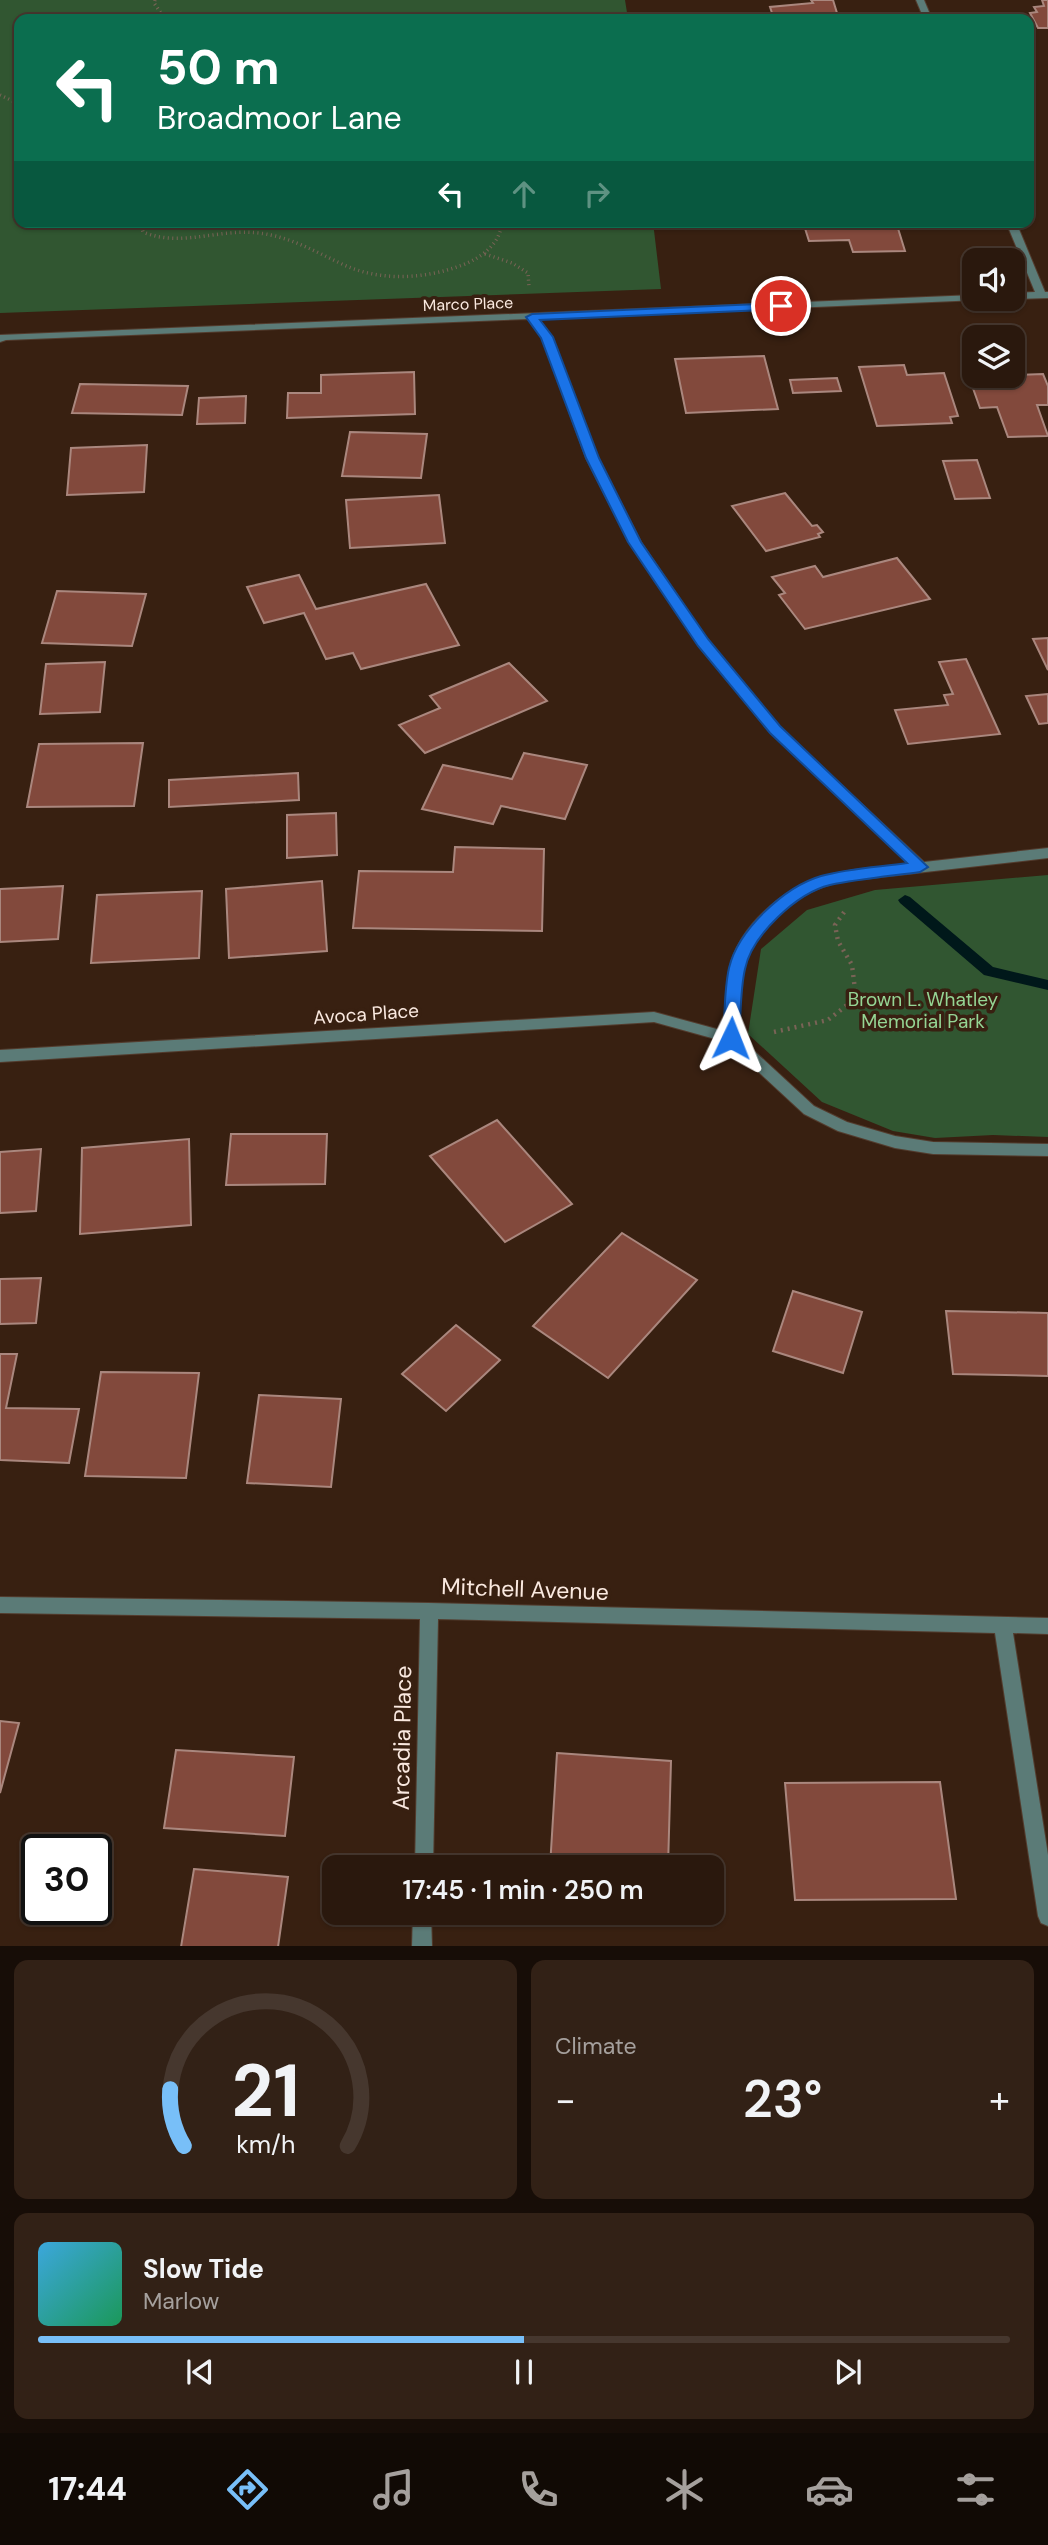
<!DOCTYPE html>
<meta charset="utf-8">
<style>
:root{--surface:#2a180d;--page:#322116;--text:#f1f3f6;--muted:#a5a09d;--line:#46372e;--accent:#78bff8}
body{margin:0;font-family:"DM Sans",sans-serif;background:var(--page);color:var(--text);height:100vh;display:flex;flex-direction:column;font-size:26px;white-space:nowrap}
*{box-sizing:border-box;margin:0}
p{font-size:23px;color:var(--muted)}
.icon{flex:none;width:38px;height:38px;fill:none;stroke:currentColor;stroke-width:2;stroke-linecap:round;stroke-linejoin:round}
.map{position:relative;height:1946px;overflow:hidden}
.drawer{display:flex;flex-direction:column;gap:14px;padding:14px;background:#170d07;flex:1}
.drawer>*{flex:none}
.hud{position:absolute;left:14px;top:14px;width:1020px;height:214px;border-radius:14px;box-shadow:0 2px 5px #0004,0 0 0 2px var(--line);background:#0b6e4f;color:#fff;overflow:hidden}
.fabs{position:absolute;left:962px;top:248px;display:grid;gap:14px}
.fabs a{display:grid;place-items:center;width:63px;height:63px;border-radius:14px;background:var(--surface);box-shadow:0 2px 5px #0004,0 0 0 2px var(--line);font-size:35px}
.speed{position:absolute;left:21px;top:1834px;display:flex;gap:14px;font-size:35px;font-weight:700;text-align:center}
.speed>*{display:grid;place-content:center;width:91px;height:91px;border-radius:50%;background:var(--surface);box-shadow:0 2px 5px #0004,0 0 0 2px var(--line);line-height:1}
.speed .limit{border:4px solid #111;border-radius:10px;background:#fff;color:#111}
.pin{position:absolute;display:grid;place-items:center;width:60px;height:60px;color:#fff;margin:-30px;border:4px solid #fff;border-radius:50%;box-shadow:0 2px 7px #0007}
.me{position:absolute;width:77px;margin:-38px;rotate:2deg;stroke-linejoin:round;filter:drop-shadow(0 0 5px #0008)}
.turn{display:flex;align-items:center;gap:24px;height:147px;padding:0 28px;font-size:32px}
.turn .icon{width:91px;height:91px;stroke-width:2.5}
.turn b{display:block;font-size:49px;line-height:60px}
.lanes{display:flex;align-items:center;height:66px;padding:0 28px;background:#0003;justify-content:center;gap:35px;direction:ltr}
.lanes .off{opacity:.35}
.big{font-size:52px;font-weight:600;line-height:1.1}
.drawer .tile{flex:1;display:flex;flex-direction:column;justify-content:center;gap:10px;min-width:0;padding:0 24px;border-radius:14px;background:var(--page)}
.drawer .dial{align-items:center;gap:0}
.dial svg{height:182px;overflow:visible;fill:none;stroke:var(--line);stroke-width:7;stroke-linecap:round;text-anchor:middle}
.dial text{fill:var(--text);stroke:none}
.song{display:flex;align-items:center;gap:21px}
.cover{width:84px;height:84px;border-radius:10px;background:linear-gradient(135deg,hsl(200 70% 55%),hsl(150 70% 35%))}
.played{height:7px;border-radius:4px;background:linear-gradient(90deg,var(--accent) 50%,var(--line) 50%)}
.keys{display:flex;justify-content:space-around;direction:ltr}
.heat{display:flex;justify-content:space-between;align-items:center;font-size:38px;direction:ltr}
.drawer .tiles{flex:1;display:grid;gap:14px;grid-template-columns:1fr 1fr}
.tile:last-child{grid-column:span 2}
.trip{position:absolute;left:322px;top:1855px;width:402px;height:70px;border-radius:14px;background:var(--surface);box-shadow:0 2px 5px #0004,0 0 0 2px var(--line);font-weight:600;line-height:70px;text-align:center}
.menu{display:flex;height:112px;justify-content:space-around;align-items:center;background:#110a05;color:var(--muted)}
.menu .icon{width:49px;height:49px}
.menu .on{color:var(--accent)}
.menu b{font-size:32px;color:var(--text)}
.map>svg:first-child{display:block}
.green{fill:#315631}
.lines{fill:none;stroke-linecap:round;stroke-linejoin:round}
.stream{fill:#00181a;fill-rule:evenodd}
.building{fill:#82493c;stroke:#aa877e;stroke-width:2}
.street-casing{stroke:#533c2e;stroke-width:2}
.path-far1{stroke:#796356;stroke-width:3.5;stroke-dasharray:1 3.5;stroke-linecap:butt}
.path{stroke:#796356;stroke-width:4.5;stroke-dasharray:2 5;stroke-linecap:butt}
.street{fill:#5b7b77;fill-rule:evenodd}
.route{fill:#1a73e8;stroke:#114b97;stroke-width:2}
.labels{text-anchor:middle;dominant-baseline:central;stroke-width:7;stroke-linejoin:round;paint-order:stroke}
.far-street-label{font-size:16px;fill:#fae9e0;stroke:#382011}
.park-label{font-size:19px;fill:#95d594;stroke:#382011}
.street-label{font-size:19px;fill:#fae9e0;stroke:#382011}
.near-street-label{font-size:23px;fill:#fae9e0;stroke:#382011}
</style>
<div class="map">
<svg width="1048" height="1947" viewBox="0 0 1048 1947">
<rect width="100%" height="100%" fill="#382011"/>
<g class="green">
<polygon points="0,0 625,0 628,19 19,19 19,222 653,222 661,289 0,313"/>
<polygon points="1048,875 1048,1137 993,1135 935,1138 893,1131 822,1102 748,1034 761,949 807,910 875,890"/>
</g>
<g class="lines">
<polygon class="stream" points="905,895 910,897 993,967 1048,980 1048,990 984,975 900,903 898,900"/>
</g>
<g class="building">
<polygon points="811,0 833,0 837,13 844,13 846,19 774,19 770,7 813,3"/>
<polygon points="1042,0 1048,0 1048,28 1038,28 1030,13 1037,12 1034,7 1044,6"/>
<polygon points="803,222 896,222 905,251 853,252 849,240 809,241"/>
<polygon points="764,356 778,409 686,413 675,359"/>
<polygon points="904,365 907,375 944,373 958,416 950,417 952,423 877,426 859,367"/>
<polygon points="414,372 415,414 287,418 288,393 321,393 321,375"/>
<polygon points="1043,374 1048,386 1048,405 1037,405 1048,436 1008,437 997,407 980,408 969,377"/>
<polygon points="837,378 841,391 793,393 790,380"/>
<polygon points="80,384 188,386 182,415 72,413"/>
<polygon points="246,396 245,423 197,424 199,398"/>
<polygon points="350,432 427,434 421,478 342,476"/>
<polygon points="147,445 144,492 67,495 71,448"/>
<polygon points="977,460 990,498 955,499 943,461"/>
<polygon points="785,493 812,526 817,525 823,532 818,534 820,537 766,551 732,506"/>
<polygon points="439,495 445,543 350,548 346,500"/>
<polygon points="897,558 930,599 805,629 779,595 785,593 772,577 815,566 823,577"/>
<polygon points="299,575 316,609 426,584 459,645 361,669 353,653 326,659 304,613 264,623 247,587"/>
<polygon points="57,591 146,594 132,646 42,643"/>
<polygon points="1048,638 1048,670 1033,639"/>
<polygon points="966,659 1000,734 908,744 895,710 948,705 944,695 953,694 939,662"/>
<polygon points="105,662 100,712 40,714 46,664"/>
<polygon points="509,663 547,701 425,753 399,725 440,708 430,696"/>
<polygon points="1048,694 1048,723 1039,724 1026,696"/>
<polygon points="143,743 134,806 27,807 39,744"/>
<polygon points="524,753 587,765 565,819 501,806 493,824 422,809 443,765 512,779"/>
<polygon points="298,773 299,800 169,807 169,780"/>
<polygon points="336,813 337,855 287,858 287,815"/>
<polygon points="455,847 544,849 542,931 353,928 359,871 453,872"/>
<polygon points="322,881 327,951 229,958 226,889"/>
<polygon points="63,886 58,939 0,942 0,889"/>
<polygon points="202,891 199,958 91,963 97,895"/>
<polygon points="497,1120 572,1204 505,1242 430,1156"/>
<polygon points="231,1134 327,1134 325,1184 226,1185"/>
<polygon points="189,1139 191,1225 80,1234 82,1148"/>
<polygon points="41,1149 36,1211 0,1213 0,1152"/>
<polygon points="622,1233 697,1280 608,1378 533,1326"/>
<polygon points="41,1278 36,1323 0,1324 0,1279"/>
<polygon points="793,1291 862,1312 843,1373 773,1351"/>
<polygon points="946,1311 1048,1313 1048,1376 953,1374"/>
<polygon points="456,1325 500,1360 446,1411 402,1374"/>
<polygon points="0,1354 17,1354 6,1408 79,1409 69,1463 0,1460"/>
<polygon points="101,1372 199,1373 186,1478 85,1476"/>
<polygon points="259,1395 341,1399 331,1487 247,1483"/>
<polygon points="0,1721 19,1723 0,1793"/>
<polygon points="176,1750 294,1757 285,1836 164,1828"/>
<polygon points="557,1753 671,1761 668,1867 550,1867"/>
<polygon points="940,1782 956,1899 795,1900 785,1783"/>
<polygon points="194,1869 288,1877 278,1947 181,1947"/>
<polygon points="572,1913 667,1913 667,1920"/>
</g>
<g class="lines">
<defs>
<g id="street">
<polygon points="916,0 924,0 932,19 924,19"/>
<polygon points="1006,222 1016,222 1045,292 1048,292 1048,298 1013,299 1013,293 1035,292"/>
<path d="M975,295V299L979,300L539,319L552,337L598,458L641,542L707,639L779,727L924,862L1048,848V858L846,881C807,887 763,917 748,955C738,980 739,1009 738,1036L814,1106L847,1122L895,1136L933,1142L1048,1144V1156L933,1154L895,1148L838,1131L804,1114L726,1042L654,1022L0,1062V1050L654,1012L724,1031C725,1009 725,987 730,966C742,922 786,886 829,875C855,868 883,867 909,864L771,733L699,645L629,542L586,458L542,337L528,319L6,340L0,342V335Z"/>
<polygon points="0,1597 429,1603 1048,1618 1048,1634 1013,1633 1048,1855 1048,1926 1041,1923 1038,1916 995,1633 438,1619 433,1867 415,1867 420,1619 0,1613"/>
<polygon points="413,1913 431,1913 432,1947 412,1947"/>
</g>
</defs>
<use href="#street" class="street-casing"/>
<g class="path-far1">
<polyline points="155,0 154,3 165,19"/>
<polyline points="0,95 19,104"/>
<path d="M140,222L143,232C181,248 219,228 259,233C291,237 316,252 344,265C382,282 427,279 465,264C484,256 500,243 502,222"/>
<polyline points="485,254 512,263 528,273 529,287"/>
</g>
<polyline class="path" points="774,1032 828,1020 856,998 852,965 838,941 835,925 847,908"/>
<use href="#street" class="street"/>
</g>
<path class="route" d="M781,303L787,306L785,309L540,320L553,337L599,458L641,542L708,639L780,726L928,867L920,872C891,876 859,879 830,885C797,893 752,935 745,969C740,991 741,1016 739,1038L731,1045L723,1038C725,1016 724,990 729,968C738,930 784,887 821,876C849,868 879,867 907,863L770,733L698,646L628,542L586,458L541,338L526,317L532,314Z"/>
<g class="labels">
<g class="far-street-label">
<text transform="translate(468 304) rotate(-2)">Marco Place</text>
</g>
<g class="park-label">
<text x="923" y="999">Brown L. Whatley<tspan x="923" dy="22">Memorial Park</tspan></text>
</g>
<g class="street-label">
<text transform="translate(366 1014) rotate(-4)">Avoca Place</text>
</g>
<g class="near-street-label">
<text transform="translate(525 1589) rotate(2)">Mitchell Avenue</text>
<text transform="translate(402 1738) rotate(-89)">Arcadia Place</text>
</g>
</g>
</svg>
<div class="fabs">
<a><svg class="icon" aria-label="sound" viewBox="0 0 24 24"><path d="M4 9h4l5-4v14l-5-4H4zM17 9q2 3 0 6"/></svg></a>
<a><svg class="icon" aria-label="layers" viewBox="0 0 24 24"><path d="M12 4l9 5-9 5-9-5zM3 14l9 5 9-5"/></svg></a>
</div>
<div class="speed"><div class="limit">30</div></div>
<div class="pin" style="left:781px;top:306px;background:#d93025"><svg class="icon" aria-label="arrive" viewBox="0 0 24 24"><path d="M6 21V4h12l-3 4 3 4H6"/></svg></div>
<svg class="me" style="left:731px;top:1038px" viewBox="-20 -20 40 40"><path d="M0-17L14 15 0 8-14 15z" fill="#1a73e8" stroke="#fff" stroke-width="4"/></svg>
<div class="trip">17:45 · 1 min · 250 m</div>
<div class="hud">
<div class="turn"><svg class="icon" aria-label="left" viewBox="0 0 24 24"><path d="M17 20v-9H6M10 6l-5 5 5 5"/></svg><div><b>50 m</b>Broadmoor Lane</div></div>
<div class="lanes"><svg class="icon" aria-label="left" viewBox="0 0 24 24"><path d="M17 20v-9H6M10 6l-5 5 5 5"/></svg><svg class="icon off" aria-label="ahead" viewBox="0 0 24 24"><path d="M12 20V5M6 11l6-6 6 6"/></svg><svg class="icon off" aria-label="right" viewBox="0 0 24 24"><path d="M7 20v-9h11M14 6l5 5-5 5"/></svg></div>
</div>
</div>
<section class="drawer">
<div class="tiles">
<div class="tile dial"><svg viewBox="0 0 100 80">
<path d="M14 69A42 42 0 1 1 86 69"/>
<path d="M14 69A42 42 0 0 1 8 44" stroke="#78bff8"/>
<text x="50" y="56" font-size="32" font-weight="700">21</text>
<text x="50" y="72" font-size="11">km/h</text>
</svg></div>
<div class="tile"><p>Climate</p>
<div class="heat"><a>−</a><b class="big">23°</b><a>+</a></div>
</div>
<div class="tile">
<div class="song"><i class="cover"></i><div><b>Slow Tide</b><p>Marlow</p></div></div>
<div class="played"></div>
<div class="keys"><svg class="icon" aria-label="previous" viewBox="0 0 24 24"><path d="M18 5L8 12l10 7zM5 5v14"/></svg><svg class="icon" aria-label="pause" viewBox="0 0 24 24"><path d="M8 5v14M16 5v14"/></svg><svg class="icon" aria-label="next" viewBox="0 0 24 24"><path d="M6 5l10 7-10 7zM19 5v14"/></svg></div>
</div>
</div>
</section>
<nav class="menu">
<b>17:44</b>
<svg class="icon on" aria-label="directions" viewBox="0 0 24 24"><path d="M12 3l9 9-9 9-9-9zM9 14v-3h6M13 9l2 2-2 2"/></svg>
<svg class="icon" aria-label="music" viewBox="0 0 24 24"><path d="M9 18V5l10-2v13"/><circle cx="6" cy="18" r="3"/><circle cx="16" cy="16" r="3"/></svg>
<svg class="icon" aria-label="phone" viewBox="0 0 24 24"><path d="M5 4h4l2 5-3 2q2 4 5 5l2-3 5 2v4C11 20 4 13 5 4z"/></svg>
<svg class="icon" aria-label="climate" viewBox="0 0 24 24"><path d="M12 3v18M4 7l16 10M4 17L20 7"/></svg>
<svg class="icon" aria-label="car" viewBox="0 0 24 24"><path d="M5 17H2v-5l4-1 3-4h7l3 4 3 1v5h-3M9 17h6M6 11h13"/><circle cx="7" cy="17" r="2"/><circle cx="17" cy="17" r="2"/></svg>
<svg class="icon" aria-label="filters" viewBox="0 0 24 24"><path d="M4 7h16M4 17h16"/><circle cx="9" cy="7" r="2"/><circle cx="15" cy="17" r="2"/></svg>
</nav>
